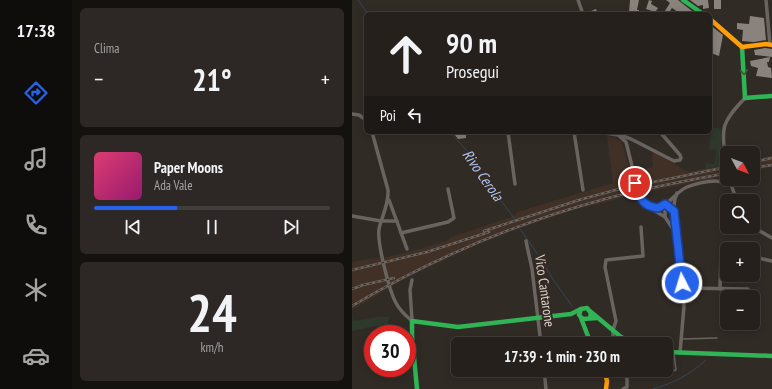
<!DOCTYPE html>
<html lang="it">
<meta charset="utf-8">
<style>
:root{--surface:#25201c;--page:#2d2825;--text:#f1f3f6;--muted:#a3a3a3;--line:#423e3b;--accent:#2563eb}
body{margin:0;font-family:"PT Sans Narrow",sans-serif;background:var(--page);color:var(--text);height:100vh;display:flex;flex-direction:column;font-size:15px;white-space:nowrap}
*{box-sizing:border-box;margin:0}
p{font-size:13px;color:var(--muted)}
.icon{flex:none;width:22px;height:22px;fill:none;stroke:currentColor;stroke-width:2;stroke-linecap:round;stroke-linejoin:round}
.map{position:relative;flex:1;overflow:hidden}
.side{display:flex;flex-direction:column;gap:8px;padding:8px;background:#14120f;width:280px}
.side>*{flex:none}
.guide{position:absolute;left:12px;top:12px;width:348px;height:122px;border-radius:6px;box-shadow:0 2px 10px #0003,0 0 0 1px var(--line);background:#25201c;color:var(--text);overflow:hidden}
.needle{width:26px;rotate:131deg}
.tools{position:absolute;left:368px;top:146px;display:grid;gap:8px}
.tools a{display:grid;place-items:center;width:40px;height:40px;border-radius:6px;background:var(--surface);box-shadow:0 2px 10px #0003,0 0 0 1px var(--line);font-size:20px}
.speed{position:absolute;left:12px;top:325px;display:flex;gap:8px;font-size:20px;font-weight:700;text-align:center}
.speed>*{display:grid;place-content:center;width:52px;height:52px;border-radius:50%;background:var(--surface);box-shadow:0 2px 10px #0003,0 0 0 1px var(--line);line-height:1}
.speed .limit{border:6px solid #d22;background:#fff;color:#111}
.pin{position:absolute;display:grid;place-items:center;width:34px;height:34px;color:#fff;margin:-17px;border:2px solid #fff;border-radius:50%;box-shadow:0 1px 4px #0007}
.me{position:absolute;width:44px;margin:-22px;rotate:355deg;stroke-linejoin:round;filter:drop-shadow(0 0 3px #0008)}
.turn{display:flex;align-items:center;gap:14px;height:84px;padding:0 16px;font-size:18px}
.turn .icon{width:52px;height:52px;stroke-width:2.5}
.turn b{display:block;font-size:28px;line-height:34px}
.then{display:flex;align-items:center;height:38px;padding:0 16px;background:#0003;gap:8px;font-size:15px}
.big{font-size:30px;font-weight:600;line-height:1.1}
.side .card{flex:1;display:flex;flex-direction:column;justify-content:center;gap:6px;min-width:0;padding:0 14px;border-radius:6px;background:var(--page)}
.side .dial{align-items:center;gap:0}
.dial b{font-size:52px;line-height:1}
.song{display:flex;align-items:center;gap:12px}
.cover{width:48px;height:48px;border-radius:6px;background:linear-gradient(135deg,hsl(340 70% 55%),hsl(320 70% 35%))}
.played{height:4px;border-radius:2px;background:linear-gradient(90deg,var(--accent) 35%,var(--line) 35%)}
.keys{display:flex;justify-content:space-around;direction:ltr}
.heat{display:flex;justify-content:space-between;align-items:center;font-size:22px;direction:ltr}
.trip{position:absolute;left:99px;top:337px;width:222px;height:40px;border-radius:6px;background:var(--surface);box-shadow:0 2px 10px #0003,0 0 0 1px var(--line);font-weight:600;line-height:40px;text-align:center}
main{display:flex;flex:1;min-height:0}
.menu{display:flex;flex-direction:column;width:72px;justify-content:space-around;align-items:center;background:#0f0d0b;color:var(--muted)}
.menu .icon{width:28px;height:28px}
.menu .active{color:var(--accent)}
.menu b{font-size:18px;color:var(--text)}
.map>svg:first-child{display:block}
.built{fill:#403025}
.green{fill:#2e382b}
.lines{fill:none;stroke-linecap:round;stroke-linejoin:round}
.stream{stroke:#394458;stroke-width:1}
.building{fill:#8a827c}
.street-tunnel{stroke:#4a443f;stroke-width:3.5;stroke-dasharray:3.5 2;stroke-linecap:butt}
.lane{stroke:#696460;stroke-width:1.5}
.street{stroke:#696460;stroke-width:3.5}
.fast{stroke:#30b455;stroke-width:4.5}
.slow{stroke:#ff9f0a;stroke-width:4.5}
.rail-casing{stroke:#6b6662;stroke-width:2.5}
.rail{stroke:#352a22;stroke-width:1;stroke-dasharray:3;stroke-linecap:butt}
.oneway{stroke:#336136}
.route-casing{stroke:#184099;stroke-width:10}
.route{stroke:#2563eb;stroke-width:7}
.labels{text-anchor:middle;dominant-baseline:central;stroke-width:4;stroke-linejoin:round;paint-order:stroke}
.street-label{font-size:14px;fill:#dad2cd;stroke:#352a22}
.water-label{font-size:15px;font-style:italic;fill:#acc6f4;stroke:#352a22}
</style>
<main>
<nav class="menu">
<b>17:38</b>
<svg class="icon active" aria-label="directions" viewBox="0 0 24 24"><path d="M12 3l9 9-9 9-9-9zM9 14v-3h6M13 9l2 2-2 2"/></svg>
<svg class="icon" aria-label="music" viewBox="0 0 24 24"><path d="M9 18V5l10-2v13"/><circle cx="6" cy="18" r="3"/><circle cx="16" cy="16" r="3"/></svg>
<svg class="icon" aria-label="phone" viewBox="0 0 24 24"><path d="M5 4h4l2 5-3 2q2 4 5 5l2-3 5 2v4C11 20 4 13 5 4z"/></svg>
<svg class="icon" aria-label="climate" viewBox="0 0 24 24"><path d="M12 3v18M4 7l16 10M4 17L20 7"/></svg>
<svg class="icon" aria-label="car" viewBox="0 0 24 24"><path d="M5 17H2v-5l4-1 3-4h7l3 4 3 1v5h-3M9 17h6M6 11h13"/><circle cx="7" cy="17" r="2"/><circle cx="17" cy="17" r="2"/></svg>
</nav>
<section class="side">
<div class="card"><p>Clima</p>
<div class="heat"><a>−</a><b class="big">21°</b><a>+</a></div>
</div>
<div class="card">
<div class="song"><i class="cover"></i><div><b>Paper Moons</b><p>Ada Vale</p></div></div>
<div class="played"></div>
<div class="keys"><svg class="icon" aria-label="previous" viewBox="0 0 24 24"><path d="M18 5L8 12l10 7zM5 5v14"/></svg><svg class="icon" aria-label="pause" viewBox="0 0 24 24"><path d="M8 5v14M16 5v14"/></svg><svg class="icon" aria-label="next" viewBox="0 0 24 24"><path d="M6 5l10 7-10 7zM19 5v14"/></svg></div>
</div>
<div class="card dial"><b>24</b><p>km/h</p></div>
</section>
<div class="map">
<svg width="420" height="389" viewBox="0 0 420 389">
<rect width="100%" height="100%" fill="#312b26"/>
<g class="built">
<polygon points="255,135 263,137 270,143 278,171 301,167 300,154 302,152 336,172 375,164 375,176 289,193 218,211 163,230 127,244 56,277 0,310 0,262 25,258 26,259 68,249 97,240 97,238 162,216 165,212 261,183"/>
<polygon points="420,156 420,167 401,171 401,159"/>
</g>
<g class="green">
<polygon points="360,127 369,129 369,144 373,164 354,169 353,163 362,164 364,150 357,149"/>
<polygon points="0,310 1,321 27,317 37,317 36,327 23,326 0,331"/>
</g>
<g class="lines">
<g class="stream">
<polyline points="6,0 16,14"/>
<polyline points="98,132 116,152 123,166 162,218"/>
<polyline points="168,229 189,259 200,278 220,306"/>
<path d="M301,389C320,384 339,374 354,360"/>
</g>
</g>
<g class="building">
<polygon points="278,0 287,0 285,10 287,10 287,14 277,13"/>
<polygon points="297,0 300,1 299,4 306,8 302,14 298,14 300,11 294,9"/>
<polygon points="314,0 326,0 340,11 337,14 329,14 320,8 316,14 311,14 318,3"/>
<polygon points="338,0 356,0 357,8 351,9 351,5 346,6"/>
<rect x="362" y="0" width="7" height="9"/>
<polygon points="244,9 246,14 234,14 234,13"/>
<polygon points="398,16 412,18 414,40 402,42 390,41 391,30 385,29 385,23 397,24"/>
<polygon points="358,25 371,35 367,56 359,53 361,46 358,45"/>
<polygon points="413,48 420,49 420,57 403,55 402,50"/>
<polygon points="418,57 417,62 415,62 416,67 419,68 420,78 404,76 406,68 399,66 398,61"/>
<polygon points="103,132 114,132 114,138 106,139 103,135"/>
<polygon points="314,358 320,359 321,366 314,366"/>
</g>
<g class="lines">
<polyline class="street-tunnel" points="374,159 375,163"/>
<g class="lane">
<polyline points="329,339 365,338"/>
<polyline points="304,375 324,370 322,353"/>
</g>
<g class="street">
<polyline points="226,0 231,14"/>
<polyline points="414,0 418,45"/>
<polyline points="0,114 7,115 14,120"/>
<path d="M20,132L36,190C37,205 30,215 27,229C25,243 37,290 44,303C48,311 54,316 60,321"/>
<polyline points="156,132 163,184"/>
<polyline points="222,132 231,190"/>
<polyline points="247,132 266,135 274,142 288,198 295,206 313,217 323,232"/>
<polyline points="268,135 279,139 322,161 328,160 329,158 328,155 308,132"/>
<path d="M374,159C368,127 371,121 393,98"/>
<polyline points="377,179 385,201"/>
<polyline points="325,193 323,199 321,211 332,306 328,353"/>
<polyline points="37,200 55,249"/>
<polyline points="313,204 313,217"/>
<polyline points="313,204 321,211"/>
<path d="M302,208C315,209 323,192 335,187C342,184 355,181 363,181C368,181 373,183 378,184"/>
<polyline points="0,216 29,221 45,221"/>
<polyline points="401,227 420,238"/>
<polyline points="49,233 96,222 102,218 96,189"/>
<polyline points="174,241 180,269 189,344"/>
<polyline points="401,257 420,261"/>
<polyline points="60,280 58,290 60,320"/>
<polyline points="330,288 396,289"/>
<polyline points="368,289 369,250 375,251"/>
<polyline points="265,344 261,337 261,330 264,321 253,267 254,260 291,256 289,227"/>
<polyline points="192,370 194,389"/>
<polyline points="271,389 275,387 275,370"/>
</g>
<g class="fast">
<polyline points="331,0 351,14"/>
<polyline points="390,47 393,98 420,96"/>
<polyline points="239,312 269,337 283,344"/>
<polyline points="229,318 239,344"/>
<polyline points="238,318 239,313 235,308 229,309 227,315 231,319 245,318"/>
<polyline points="314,352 420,356"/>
<polyline points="65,389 60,336 60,321 106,327 219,314 229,309"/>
</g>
<g class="slow">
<polyline points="358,19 390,47 414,44 420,45"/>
<polyline points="252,370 255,381 254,389"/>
</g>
<defs>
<g id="rail">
<polyline points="401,162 420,158"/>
<polyline points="401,168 420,165"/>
<polyline points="132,231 227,200 267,189 375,167"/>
<polyline points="0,270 75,252 137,232"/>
<polyline points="0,289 11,285 42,278"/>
<path d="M0,306C79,259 164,223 253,199C293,188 334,181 375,173"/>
</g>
</defs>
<use href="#rail" class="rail-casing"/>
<use href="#rail" class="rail"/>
</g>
<defs><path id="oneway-chevron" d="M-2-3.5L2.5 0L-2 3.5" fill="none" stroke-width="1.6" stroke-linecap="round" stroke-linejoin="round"/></defs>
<use class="oneway" href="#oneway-chevron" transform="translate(392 72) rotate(86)"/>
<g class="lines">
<defs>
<path id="route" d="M283,183C288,197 289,206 306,208L313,204L322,211L330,283"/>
</defs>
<use href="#route" class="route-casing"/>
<use href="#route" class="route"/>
</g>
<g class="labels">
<g class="street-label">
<text transform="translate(193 291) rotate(82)">Vico Cantarone</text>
</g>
<g class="water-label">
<text transform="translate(131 175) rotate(55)">Rivo Cerola</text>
</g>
</g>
</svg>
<div class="tools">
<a><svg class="needle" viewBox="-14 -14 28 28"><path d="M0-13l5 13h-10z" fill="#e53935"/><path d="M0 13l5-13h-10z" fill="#a3a3a3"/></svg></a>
<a><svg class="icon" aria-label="search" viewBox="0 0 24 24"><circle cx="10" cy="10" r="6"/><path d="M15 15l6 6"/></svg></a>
<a>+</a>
<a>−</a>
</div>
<div class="speed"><div class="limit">30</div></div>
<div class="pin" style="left:283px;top:183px;background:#d93025"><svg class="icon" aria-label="arrive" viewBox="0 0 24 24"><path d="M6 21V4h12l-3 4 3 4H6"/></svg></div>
<svg class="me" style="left:330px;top:283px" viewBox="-20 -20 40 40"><circle r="17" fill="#2563eb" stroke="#fff" stroke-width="3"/><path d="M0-11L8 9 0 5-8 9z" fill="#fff"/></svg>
<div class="trip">17:39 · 1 min · 230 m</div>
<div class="guide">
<div class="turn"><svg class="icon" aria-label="ahead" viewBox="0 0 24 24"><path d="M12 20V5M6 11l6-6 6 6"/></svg><div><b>90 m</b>Prosegui</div></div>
<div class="then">Poi<svg class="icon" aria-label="left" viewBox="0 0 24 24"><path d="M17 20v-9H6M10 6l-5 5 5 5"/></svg></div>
</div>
</div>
</main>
